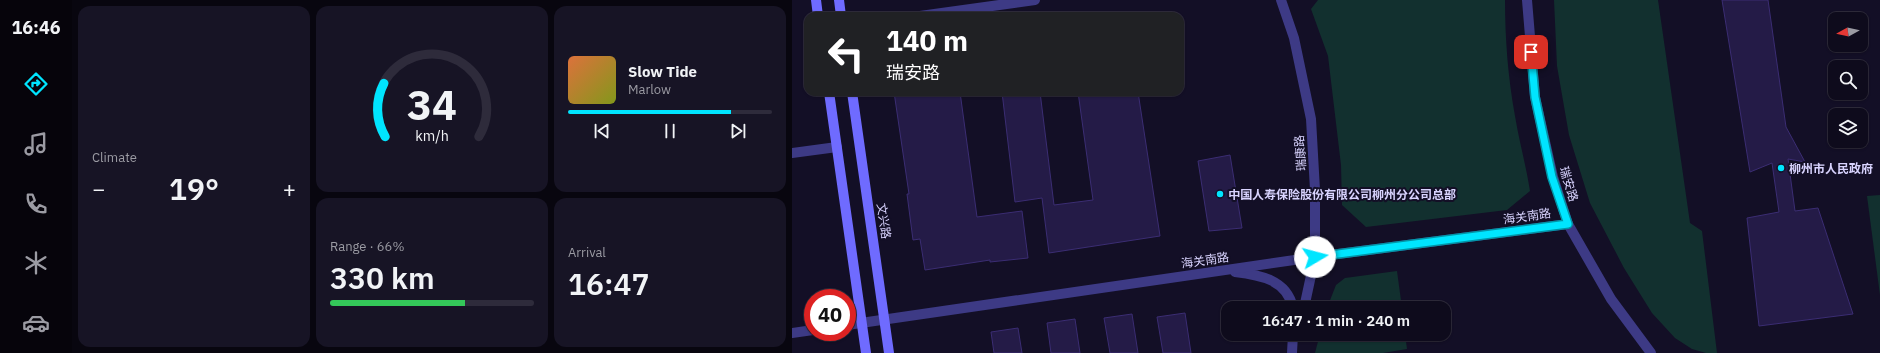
<!DOCTYPE html>
<meta charset="utf-8">
<style>
:root{--surface:#0e0b1c;--page:#171425;--text:#f1f3f6;--muted:#9b9ba3;--line:#2e2b3b;--accent:#00e5ff}
body{margin:0;font-family:"IBM Plex Sans","Noto Sans SC",sans-serif;background:var(--page);color:var(--text);height:100vh;display:flex;flex-direction:column;font-size:15px;white-space:nowrap}
*{box-sizing:border-box;margin:0}
p{font-size:13px;color:var(--muted)}
.icon{flex:none;width:22px;height:22px;fill:none;stroke:currentColor;stroke-width:2;stroke-linecap:round;stroke-linejoin:round}
.map{position:relative;flex:1;overflow:hidden}
.drawer{display:flex;flex-direction:column;gap:6px;padding:6px;background:#08060f;width:720px}
.drawer>*{flex:none}
.banner{position:absolute;left:12px;top:12px;width:380px;height:84px;border-radius:12px;box-shadow:0 1px 3px #0004,0 0 0 1px var(--line);background:#202124;color:#fff;overflow:hidden}
.needle{width:26px;rotate:262deg}
.tools{position:absolute;left:1036px;top:12px;display:grid;gap:8px}
.tools a{display:grid;place-items:center;width:40px;height:40px;border-radius:8px;background:var(--surface);box-shadow:0 1px 3px #0004,0 0 0 1px var(--line);font-size:20px}
.speed{position:absolute;left:12px;top:289px;display:flex;gap:8px;font-size:20px;font-weight:700;text-align:center}
.speed>*{display:grid;place-content:center;width:52px;height:52px;border-radius:50%;background:var(--surface);box-shadow:0 1px 3px #0004,0 0 0 1px var(--line);line-height:1}
.speed .limit{border:6px solid #d22;background:#fff;color:#111}
.pin{position:absolute;display:grid;place-items:center;width:34px;height:34px;color:#fff;margin:-17px;border-radius:8px;box-shadow:0 2px 6px #0006}
.me{position:absolute;width:44px;margin:-22px;rotate:82deg;stroke-linejoin:round;filter:drop-shadow(0 0 3px #0008)}
.turn{display:flex;align-items:center;gap:14px;height:84px;padding:0 16px;font-size:18px}
.turn .icon{width:52px;height:52px;stroke-width:2.5}
.turn b{display:block;font-size:28px;line-height:34px}
.big{font-size:30px;font-weight:600;line-height:1.1}
.drawer .widget{flex:1;display:flex;flex-direction:column;justify-content:center;gap:6px;min-width:0;padding:0 14px;border-radius:12px;background:var(--page)}
.drawer .dial{align-items:center;gap:0}
.dial svg{height:104px;overflow:visible;fill:none;stroke:var(--line);stroke-width:7;stroke-linecap:round;text-anchor:middle}
.dial text{fill:var(--text);stroke:none}
.song{display:flex;align-items:center;gap:12px}
.cover{width:48px;height:48px;border-radius:6px;background:linear-gradient(135deg,hsl(20 70% 55%),hsl(70 70% 35%))}
.played{height:4px;border-radius:2px;background:linear-gradient(90deg,var(--accent) 80%,var(--line) 80%)}
.keys{display:flex;justify-content:space-around;direction:ltr}
.heat{display:flex;justify-content:space-between;align-items:center;font-size:22px;direction:ltr}
.charge{height:6px;border-radius:3px;background:linear-gradient(90deg,#34c759 66%,var(--line) 0)}
.drawer .tiles{flex:1;display:grid;gap:6px;grid-template-columns:repeat(3,1fr)}
.widget:first-child{grid-row:span 2}
.trip{position:absolute;left:429px;top:301px;width:230px;height:40px;border-radius:12px;background:var(--surface);box-shadow:0 1px 3px #0004,0 0 0 1px var(--line);font-weight:600;line-height:40px;text-align:center}
main{display:flex;flex:1;min-height:0}
.dock{display:flex;flex-direction:column;width:72px;justify-content:space-around;align-items:center;background:#06040b;color:var(--muted)}
.dock .icon{width:28px;height:28px}
.dock .current{color:var(--accent)}
.dock b{font-size:18px;color:var(--text)}
.map>svg:first-child{display:block}
.green{fill:#12302f}
.building{fill:#241b47;stroke:#3b2d73}
.lines{fill:none;stroke-linecap:round;stroke-linejoin:round}
.minor{stroke:#3d3a85;stroke-width:10}
.tertiary{stroke:#3d3a85;stroke-width:10}
.secondary{stroke:#6f6bff;stroke-width:10}
.route-casing{stroke:#0095a6;stroke-width:10}
.route{stroke:#00e5ff;stroke-width:7}
.poi-dot{fill:#00e5ff;stroke:#130f26;stroke-width:1.5}
.labels{text-anchor:middle;dominant-baseline:central;stroke-width:4;stroke-linejoin:round;paint-order:stroke}
.street-label{font-size:12px;fill:#d9d4ff;stroke:#130f26}
.poi-label{font-size:12px;font-weight:bold;fill:#d9d4ff;stroke:#130f26;text-anchor:start}
</style>
<main>
<nav class="dock">
<b>16:46</b>
<svg class="icon current" aria-label="directions" viewBox="0 0 24 24"><path d="M12 3l9 9-9 9-9-9zM9 14v-3h6M13 9l2 2-2 2"/></svg>
<svg class="icon" aria-label="music" viewBox="0 0 24 24"><path d="M9 18V5l10-2v13"/><circle cx="6" cy="18" r="3"/><circle cx="16" cy="16" r="3"/></svg>
<svg class="icon" aria-label="phone" viewBox="0 0 24 24"><path d="M5 4h4l2 5-3 2q2 4 5 5l2-3 5 2v4C11 20 4 13 5 4z"/></svg>
<svg class="icon" aria-label="climate" viewBox="0 0 24 24"><path d="M12 3v18M4 7l16 10M4 17L20 7"/></svg>
<svg class="icon" aria-label="car" viewBox="0 0 24 24"><path d="M5 17H2v-5l4-1 3-4h7l3 4 3 1v5h-3M9 17h6M6 11h13"/><circle cx="7" cy="17" r="2"/><circle cx="17" cy="17" r="2"/></svg>
</nav>
<section class="drawer">
<div class="tiles">
<div class="widget"><p>Climate</p>
<div class="heat"><a>−</a><b class="big">19°</b><a>+</a></div>
</div>
<div class="widget dial"><svg viewBox="0 0 100 80">
<path d="M14 69A42 42 0 1 1 86 69"/>
<path d="M14 69A42 42 0 0 1 13 28" stroke="#00e5ff"/>
<text x="50" y="56" font-size="32" font-weight="700">34</text>
<text x="50" y="72" font-size="11">km/h</text>
</svg></div>
<div class="widget">
<div class="song"><i class="cover"></i><div><b>Slow Tide</b><p>Marlow</p></div></div>
<div class="played"></div>
<div class="keys"><svg class="icon" aria-label="previous" viewBox="0 0 24 24"><path d="M18 5L8 12l10 7zM5 5v14"/></svg><svg class="icon" aria-label="pause" viewBox="0 0 24 24"><path d="M8 5v14M16 5v14"/></svg><svg class="icon" aria-label="next" viewBox="0 0 24 24"><path d="M6 5l10 7-10 7zM19 5v14"/></svg></div>
</div>
<div class="widget"><p>Range · 66%</p><b class="big">330 km</b><div class="charge"></div></div>
<div class="widget"><p>Arrival</p><b class="big">16:47</b></div>
</div>
</section>
<div class="map">
<svg width="1088" height="353" viewBox="0 0 1088 353">
<rect width="100%" height="100%" fill="#130f26"/>
<g class="green">
<path d="M526,0H713C713,39 716,77 723,116C727,141 734,165 738,191L715,210L574,227L550,205L549,165L536,56L519,9Z"/>
<polygon points="762,0 866,0 898,223 910,231 925,353 914,353 900,349 883,338 860,313 832,268 798,203 777,135 765,66"/>
<polygon points="1088,195 1088,295 1075,196"/>
<polygon points="605,271 610,308 535,308 544,285 553,278"/>
<polygon points="528,334 613,334 615,349 591,353 523,353"/>
</g>
<g class="building">
<polygon points="930,0 976,0 994,127 1013,162 996,159 1003,211 1026,208 1061,314 967,326 955,218 987,212 980,163 958,172"/>
<polygon points="102,92 168,92 185,217 230,211 236,258 198,262 198,260 133,270 128,239 121,240 115,194 117,194"/>
<polygon points="210,92 228,92 228,93 248,92 262,205 301,200 286,92 346,92 368,236 257,253 250,198 223,202"/>
<polygon points="438,155 450,228 417,231 406,161"/>
<polygon points="393,313 399,353 371,353 365,317"/>
<polygon points="340,314 346,353 318,353 312,318"/>
<polygon points="283,319 288,353 259,353 255,323"/>
<polygon points="226,328 230,353 202,353 199,332"/>
</g>
<g class="lines">
<g class="minor">
<polyline points="489,0 502,38 519,119 523,190 523,257 512,308"/>
<polyline points="735,0 743,97 761,177 776,224 819,299 859,353"/>
<polyline points="128,16 243,0"/>
<polyline points="0,153 45,147"/>
</g>
<g class="tertiary">
<path d="M443,272C467,275 495,279 501,308"/>
<polyline points="55,325 523,257 776,224"/>
<polyline points="0,333 21,330"/>
<polyline points="500,353 501,334"/>
</g>
<g class="secondary">
<polyline points="24,0 26,16"/>
<polyline points="47,0 49,16"/>
<polyline points="37,92 74,353"/>
<polyline points="60,92 97,353"/>
</g>
</g>
<g class="lines">
<defs>
<polyline id="route" points="523,257 776,224 760,177 743,97 739,52"/>
</defs>
<use href="#route" class="route-casing"/>
<use href="#route" class="route"/>
</g>
<g class="poi-dot">
<circle cx="989" cy="168" r="4"/>
<circle cx="428" cy="194" r="4"/>
</g>
<g class="labels">
<g class="street-label">
<text transform="translate(508 153) rotate(-94)">瑞康路</text>
<text transform="translate(777 184) rotate(73)">瑞安路</text>
<text transform="translate(735 216) rotate(-8)">海关南路</text>
<text transform="translate(92 221) rotate(82)">文兴路</text>
<text transform="translate(413 260) rotate(-8)">海关南路</text>
</g>
<g class="poi-label">
<text x="997" y="168">柳州市人民政府</text>
<text x="436" y="194">中国人寿保险股份有限公司柳州分公司总部</text>
</g>
</g>
</svg>
<div class="tools">
<a><svg class="needle" viewBox="-14 -14 28 28"><path d="M0-13l5 13h-10z" fill="#e53935"/><path d="M0 13l5-13h-10z" fill="#9b9ba3"/></svg></a>
<a><svg class="icon" aria-label="search" viewBox="0 0 24 24"><circle cx="10" cy="10" r="6"/><path d="M15 15l6 6"/></svg></a>
<a><svg class="icon" aria-label="layers" viewBox="0 0 24 24"><path d="M12 4l9 5-9 5-9-5zM3 14l9 5 9-5"/></svg></a>
</div>
<div class="speed"><div class="limit">40</div></div>
<div class="pin" style="left:739px;top:52px;background:#d93025"><svg class="icon" aria-label="arrive" viewBox="0 0 24 24"><path d="M6 21V4h12l-3 4 3 4H6"/></svg></div>
<svg class="me" style="left:523px;top:257px" viewBox="-20 -20 40 40"><circle r="19" fill="#fff"/><path d="M0-13L10 11 0 6-10 11z" fill="#00e5ff"/></svg>
<div class="trip">16:47 · 1 min · 240 m</div>
<div class="banner">
<div class="turn"><svg class="icon" aria-label="left" viewBox="0 0 24 24"><path d="M17 20v-9H6M10 6l-5 5 5 5"/></svg><div><b>140 m</b>瑞安路</div></div>
</div>
</div>
</main>
